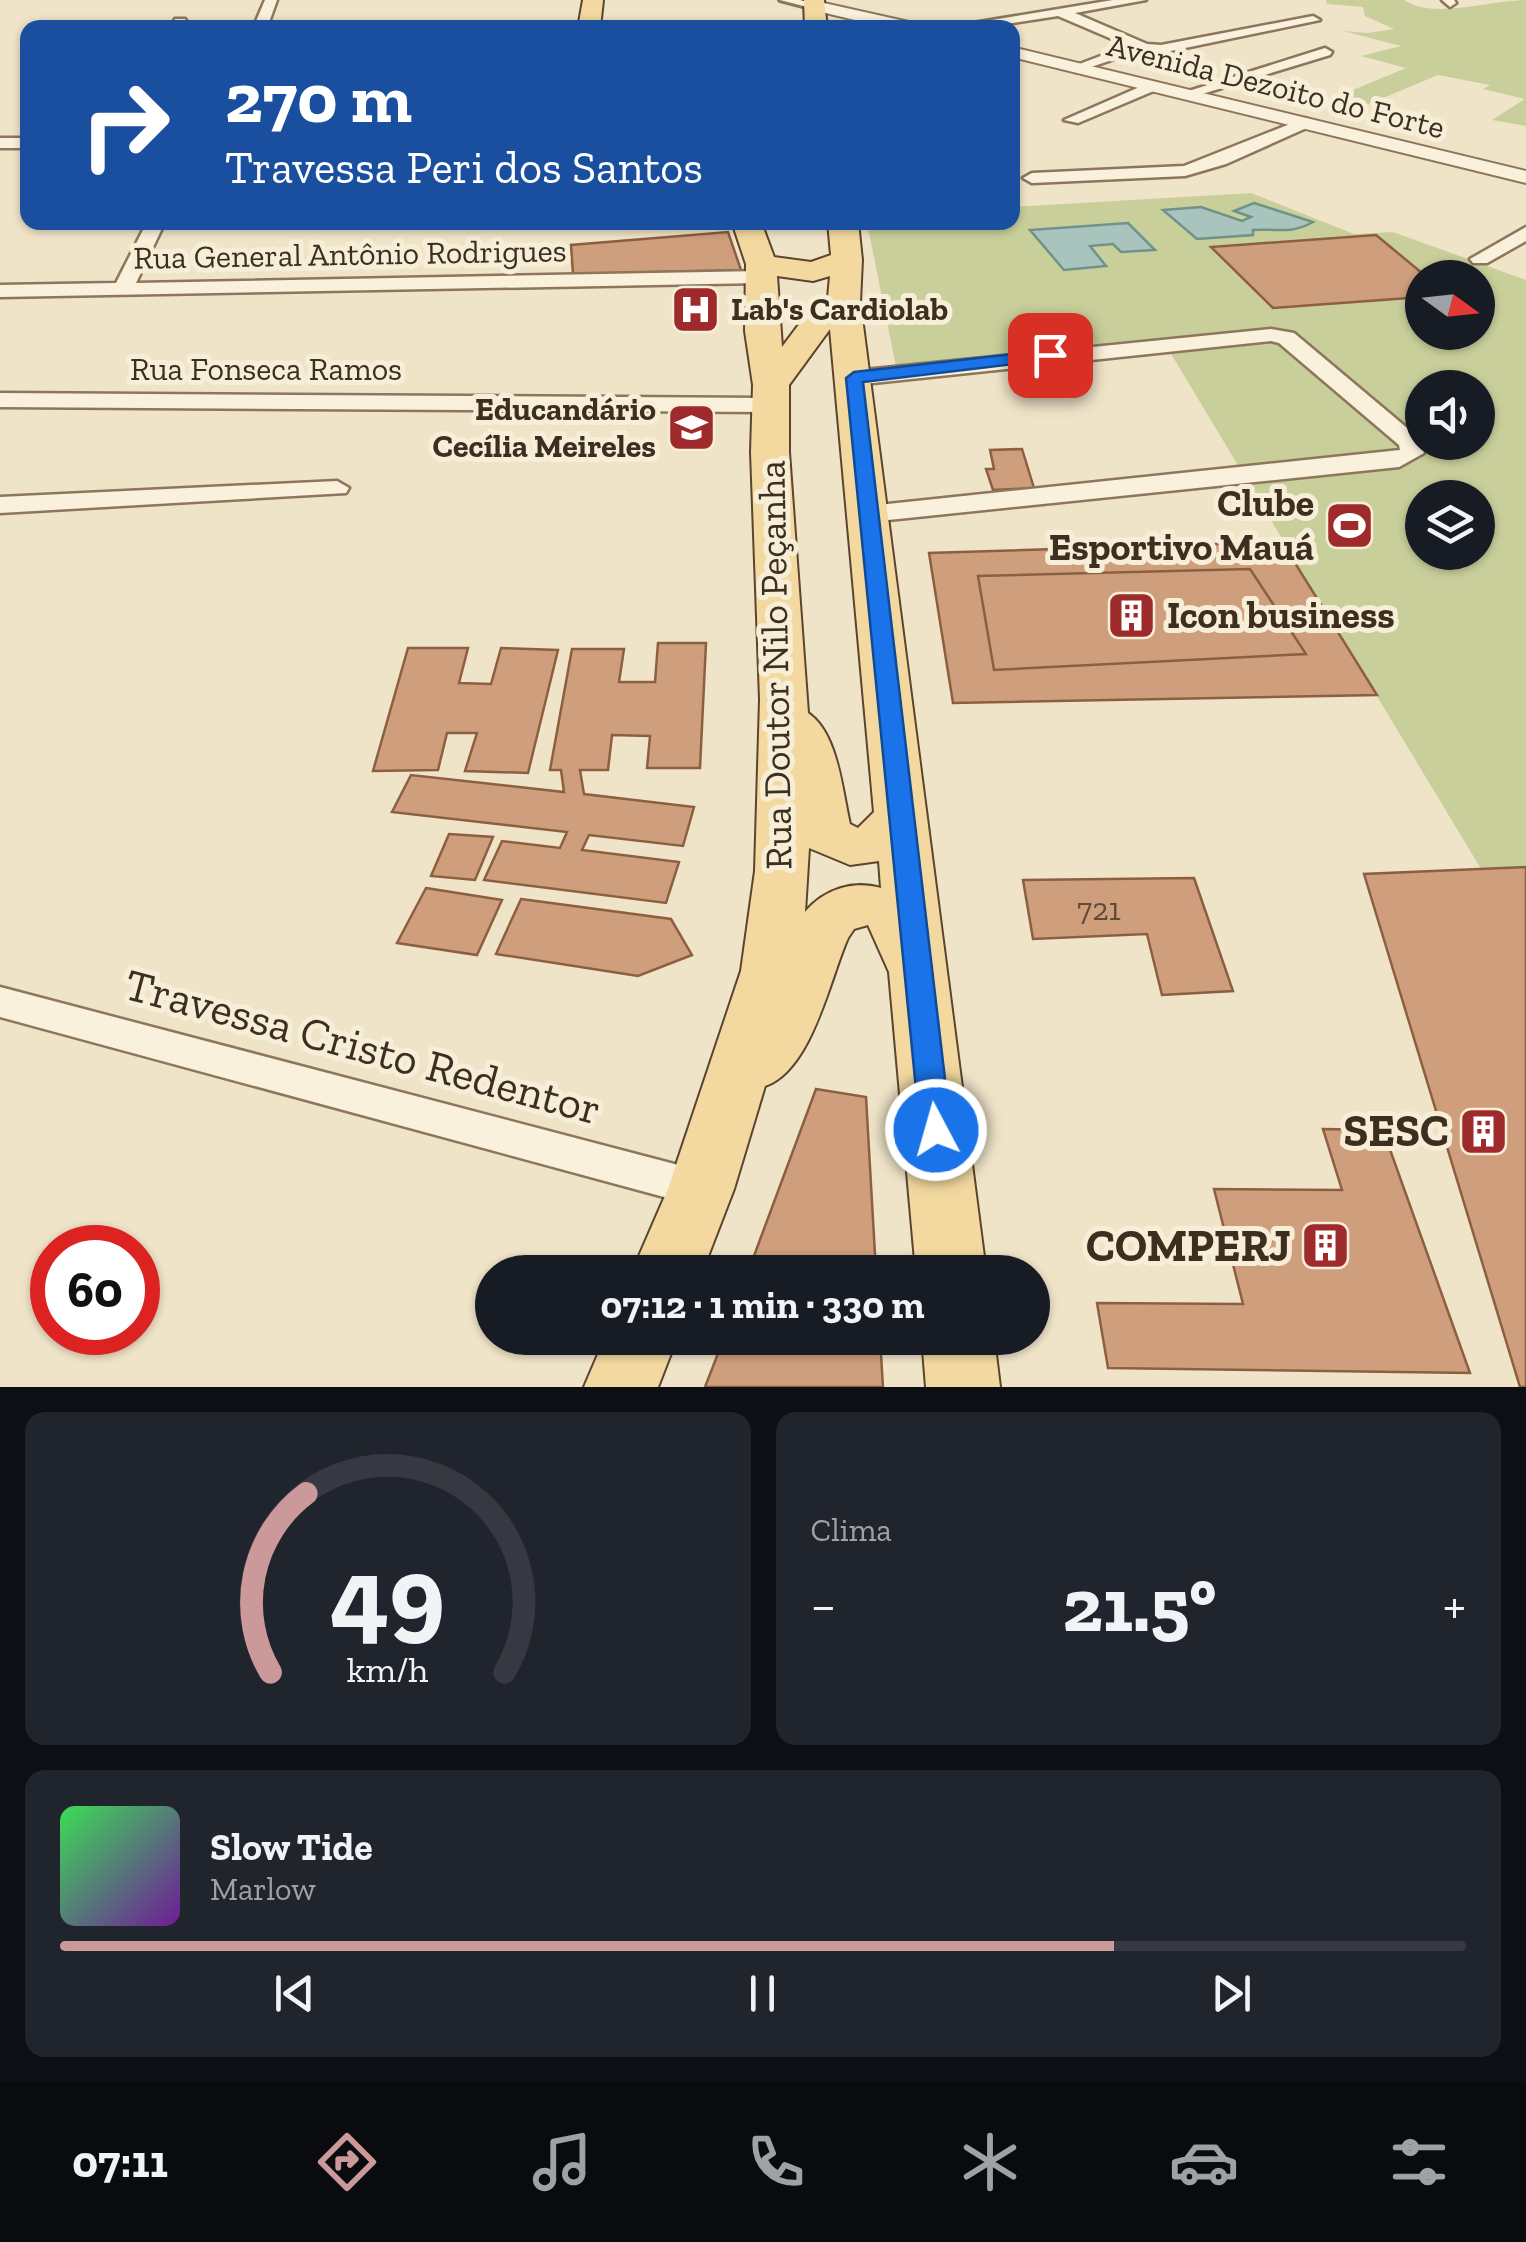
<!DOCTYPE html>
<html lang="pt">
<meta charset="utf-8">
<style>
:root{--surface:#171b24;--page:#20242c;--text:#f1f3f6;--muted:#9ea1a6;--line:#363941;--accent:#cc999b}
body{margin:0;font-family:"Zilla Slab",serif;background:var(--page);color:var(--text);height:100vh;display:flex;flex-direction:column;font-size:38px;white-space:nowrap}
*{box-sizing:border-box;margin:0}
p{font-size:32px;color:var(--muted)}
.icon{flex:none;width:55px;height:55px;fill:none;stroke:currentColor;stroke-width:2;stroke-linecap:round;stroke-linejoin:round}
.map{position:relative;height:1387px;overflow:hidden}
.drawer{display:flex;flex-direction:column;gap:25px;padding:25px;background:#0d0f14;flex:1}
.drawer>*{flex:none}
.top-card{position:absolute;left:20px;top:20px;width:1000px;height:210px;border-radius:20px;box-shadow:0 2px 8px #0004;background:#1a4fa0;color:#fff;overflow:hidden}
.needle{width:65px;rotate:105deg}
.fabs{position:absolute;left:1405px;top:260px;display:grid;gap:20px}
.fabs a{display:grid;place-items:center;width:90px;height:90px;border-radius:50%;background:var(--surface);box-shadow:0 2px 8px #0004;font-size:50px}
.speed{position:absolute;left:30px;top:1225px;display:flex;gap:20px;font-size:50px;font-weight:700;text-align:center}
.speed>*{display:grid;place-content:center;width:130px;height:130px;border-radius:50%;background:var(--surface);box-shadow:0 2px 8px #0004;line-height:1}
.speed .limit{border:15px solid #d22;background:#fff;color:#111}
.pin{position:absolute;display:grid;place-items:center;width:85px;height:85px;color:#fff;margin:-42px;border-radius:20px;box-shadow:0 5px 15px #0006}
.me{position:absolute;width:110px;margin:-55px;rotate:354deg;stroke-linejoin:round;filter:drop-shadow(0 0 8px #0008)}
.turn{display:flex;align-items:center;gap:35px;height:210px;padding:0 40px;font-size:45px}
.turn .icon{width:130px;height:130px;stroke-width:2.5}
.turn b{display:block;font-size:70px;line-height:85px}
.big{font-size:75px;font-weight:700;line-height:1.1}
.drawer .widget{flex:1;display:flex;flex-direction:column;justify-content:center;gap:15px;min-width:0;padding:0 35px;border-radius:20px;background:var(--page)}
.drawer .dial{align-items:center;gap:0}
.dial svg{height:260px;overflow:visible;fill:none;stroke:var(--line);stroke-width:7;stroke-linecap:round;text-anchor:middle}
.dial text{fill:var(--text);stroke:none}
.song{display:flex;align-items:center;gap:30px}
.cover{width:120px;height:120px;border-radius:15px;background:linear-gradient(135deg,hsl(130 70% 55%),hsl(280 70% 35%))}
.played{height:10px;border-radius:5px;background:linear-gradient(90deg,var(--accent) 75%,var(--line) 75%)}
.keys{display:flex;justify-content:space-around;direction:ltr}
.heat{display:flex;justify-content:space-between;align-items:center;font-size:55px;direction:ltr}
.drawer .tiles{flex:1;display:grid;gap:25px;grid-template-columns:1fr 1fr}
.widget:last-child{grid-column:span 2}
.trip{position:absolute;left:475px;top:1255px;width:575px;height:100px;border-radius:50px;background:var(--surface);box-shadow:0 2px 8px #0004;font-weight:700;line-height:100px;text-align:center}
.tab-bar{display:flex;height:160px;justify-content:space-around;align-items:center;background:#090b0e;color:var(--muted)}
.tab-bar .icon{width:70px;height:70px}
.tab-bar .active{color:var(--accent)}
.tab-bar b{font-size:45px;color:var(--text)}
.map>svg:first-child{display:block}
.green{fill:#c9cf9b;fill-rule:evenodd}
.water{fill:#a9c4bc;stroke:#6f938a;stroke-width:2.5}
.building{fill:#cf9f7d;stroke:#8d5f41;stroke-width:2.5}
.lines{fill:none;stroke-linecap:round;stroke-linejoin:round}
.pedestrian-casing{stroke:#8d765c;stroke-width:6}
.minor-casing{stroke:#8d765c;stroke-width:5}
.tertiary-casing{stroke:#8d765c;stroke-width:4}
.primary-casing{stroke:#5b4430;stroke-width:4}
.pedestrian{fill:#faf1dc;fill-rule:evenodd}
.minor{fill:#faf1dc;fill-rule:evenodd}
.tertiary{fill:#faf1dc;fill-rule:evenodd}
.primary{fill:#f3d9a0;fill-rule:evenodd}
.route{fill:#1a73e8;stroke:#114b97;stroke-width:2.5}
.labels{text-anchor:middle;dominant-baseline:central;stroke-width:10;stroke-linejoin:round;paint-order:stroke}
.far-street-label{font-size:32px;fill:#3d2e20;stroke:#f7eed8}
.far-poi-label{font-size:32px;font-weight:bold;fill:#3d2e20;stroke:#f7eed8;text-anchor:start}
.number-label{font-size:32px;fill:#624a37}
.poi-label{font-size:38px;font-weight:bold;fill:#3d2e20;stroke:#f7eed8;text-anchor:end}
.street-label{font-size:38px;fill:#3d2e20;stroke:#f7eed8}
.near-street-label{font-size:45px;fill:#3d2e20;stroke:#f7eed8}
.near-poi-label{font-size:45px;font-weight:bold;fill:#3d2e20;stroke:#f7eed8;text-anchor:end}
</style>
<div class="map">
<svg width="1526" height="1387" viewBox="0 0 1526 1387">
<rect width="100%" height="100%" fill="#f0e4c8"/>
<g class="green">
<path d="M1326,0H1404C1434,20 1490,0 1526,0V126L1492,120L1525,99L1483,89L1490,85L1438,75L1364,106L1336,97L1406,68L1361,56L1401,46L1343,31L1368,33L1394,29L1365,16L1363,7L1327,4Z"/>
<path d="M1251,193L1354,234L1393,232L1526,280V867L1481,869L1162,339L896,367L867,223L1012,222L1013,207ZM1422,278H1478V332H1422ZM1422,388H1478V442H1422ZM1422,498H1478V552H1422Z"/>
</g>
<g class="water">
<path d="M1254,203L1313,222C1290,235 1277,228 1253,230V235L1197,239L1163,210L1201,207L1242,221L1251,217L1234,211Z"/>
<polygon points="1128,223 1155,250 1121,252 1113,244 1090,246 1106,266 1064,270 1030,230"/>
</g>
<g class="building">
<polygon points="728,232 741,270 573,274 571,245"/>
<polygon points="1376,235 1428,278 1422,278 1422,297 1273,308 1211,247"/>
<polygon points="1022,449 1034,488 993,490 986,469 994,469 990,450"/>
<polygon points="1282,542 1377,695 953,703 929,553"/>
<polygon points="1250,569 1306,654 994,670 978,576"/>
<polygon points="658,643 706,643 700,768 647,768 650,736 612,735 608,770 580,770 584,794 694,807 683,846 589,835 582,850 679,862 666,903 484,880 502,841 560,848 567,832 392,812 411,775 564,792 561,770 550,770 572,649 624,649 619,682 655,682"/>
<polygon points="408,648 468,648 459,683 491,684 501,648 558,650 528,773 465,771 477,733 447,733 438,770 373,771"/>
<polygon points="449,834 493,837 475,880 431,876"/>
<polygon points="1526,867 1526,1387 1520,1387 1364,874"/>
<polygon points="1194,878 1233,991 1162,995 1147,934 1033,939 1023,880"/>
<polygon points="426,888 502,900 477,955 397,943"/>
<polygon points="521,899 671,919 692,955 638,976 496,954"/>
<polygon points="816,1089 866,1097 876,1272 748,1272"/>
<polygon points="1323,1129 1383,1130 1470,1373 1108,1368 1097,1303 1243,1304 1214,1189 1342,1190"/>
<polygon points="724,1338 880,1338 883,1387 705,1387"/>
</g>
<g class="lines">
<defs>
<polygon id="pedestrian" points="780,0 800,0 820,6 815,9"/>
<g id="minor">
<polygon points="265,0 277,0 267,28 253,28"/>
<polygon points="1113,0 1146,0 1075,13 1147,44 1161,45 1313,16 1320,20 1161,53 1140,51 1058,16 980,28 943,28"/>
<polygon points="1442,0 1454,0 1456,3 1450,7"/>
<polygon points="175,19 185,19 187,22 183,28 170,28"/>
<polygon points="1325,48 1332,52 1330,55 1189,98 1176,95"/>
<polygon points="1119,49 1126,53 1124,56 1076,72 1069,68"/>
<polygon points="1151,82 1159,87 1156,90 1078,123 1064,120"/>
<polygon points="1305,118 1311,120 1311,126 1226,164 1185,176 1032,183 1023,178 1032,173 1184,166"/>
<rect x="0" y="138" width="28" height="10"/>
<polygon points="147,222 165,222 136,283 761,271 771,277 761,283 0,297 0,285 116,283"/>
<polygon points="1526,227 1526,241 1487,263 1473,263 1470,259"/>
<polygon points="1271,329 1294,333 1419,438 1424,453 1399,467 869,522 856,514 869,506 1400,450 1399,445 1279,343 1271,341 854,385 843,378 854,371"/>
<polygon points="0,393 771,398 782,405 771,412 0,407"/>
<polygon points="337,481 349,488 346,493 0,513 0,497"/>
<polygon points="0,987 701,1171 716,1176 722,1189 716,1202 701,1207 0,1017"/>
</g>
<g id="tertiary">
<polygon points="815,1 918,24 920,28 888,28 809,9 809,3"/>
<polygon points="1012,47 1526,171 1526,183 1012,57"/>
</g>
<g id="primary">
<polygon points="583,0 603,0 600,28 578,28"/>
<polygon points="804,0 824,0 827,28 805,28"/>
<path d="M732,222H761L774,257L811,262L831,255L828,222H858L862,260L860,302L986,1272H916L889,972L868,925L854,929L848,938C830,978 812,1070 765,1086L734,1189L702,1272H632L668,1189L741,971L755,871L760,699L751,452L753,385L745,331L746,264ZM777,276L813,281L830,276L828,298L806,315L782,347ZM830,329L874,812L858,828L850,824C842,790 838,733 808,713L789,452V385ZM809,848L850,865L879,861L881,888C853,880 824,889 805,912Z"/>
<polygon points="605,1338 677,1338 658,1387 584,1387"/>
<polygon points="922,1338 994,1338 1000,1387 926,1387"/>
</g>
</defs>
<use href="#pedestrian" class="pedestrian-casing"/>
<use href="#minor" class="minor-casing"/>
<use href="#tertiary" class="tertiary-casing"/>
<use href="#primary" class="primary-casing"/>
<use href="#pedestrian" class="pedestrian"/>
<use href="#minor" class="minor"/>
<use href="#tertiary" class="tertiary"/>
<use href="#primary" class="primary"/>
</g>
<polygon class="route" points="1050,350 1056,352 1056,359 863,382 951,1130 947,1140 936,1143 925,1140 920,1130 846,378 854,372"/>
<defs>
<symbol id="hospital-square" viewBox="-11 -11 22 22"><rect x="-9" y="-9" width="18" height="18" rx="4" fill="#9e2a2b" stroke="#f7eed8"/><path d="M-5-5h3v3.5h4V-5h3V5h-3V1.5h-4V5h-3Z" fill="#fff"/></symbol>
<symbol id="university-square" viewBox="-11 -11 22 22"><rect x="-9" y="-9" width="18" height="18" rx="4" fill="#9e2a2b" stroke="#f7eed8"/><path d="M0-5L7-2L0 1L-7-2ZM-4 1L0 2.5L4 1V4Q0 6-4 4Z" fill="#fff"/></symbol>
<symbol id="stadium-square" viewBox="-11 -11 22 22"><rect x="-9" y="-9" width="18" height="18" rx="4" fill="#9e2a2b" stroke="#f7eed8"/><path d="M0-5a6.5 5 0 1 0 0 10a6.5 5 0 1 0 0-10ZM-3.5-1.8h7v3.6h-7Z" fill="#fff"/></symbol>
<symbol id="building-square" viewBox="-11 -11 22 22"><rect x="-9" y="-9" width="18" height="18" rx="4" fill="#9e2a2b" stroke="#f7eed8"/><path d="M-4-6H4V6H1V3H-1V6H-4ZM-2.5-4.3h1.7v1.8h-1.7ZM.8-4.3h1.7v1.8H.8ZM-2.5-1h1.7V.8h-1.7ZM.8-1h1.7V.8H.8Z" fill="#fff"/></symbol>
</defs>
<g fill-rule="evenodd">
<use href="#hospital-square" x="668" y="282" width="55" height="55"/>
<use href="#university-square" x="664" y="400" width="55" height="55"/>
<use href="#stadium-square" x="1322" y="498" width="55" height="55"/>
<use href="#building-square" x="1104" y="588" width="55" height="55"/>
<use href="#building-square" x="1456" y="1104" width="55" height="55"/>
<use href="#building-square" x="1298" y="1218" width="55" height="55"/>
</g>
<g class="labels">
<g class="far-street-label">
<text transform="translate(1276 86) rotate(14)">Avenida Dezoito do Forte</text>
<text transform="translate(350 254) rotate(-1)">Rua General Antônio Rodrigues</text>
<text x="266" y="369">Rua Fonseca Ramos</text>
</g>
<g class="far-poi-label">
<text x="731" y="309">Lab's Cardiolab</text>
<text x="656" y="409" text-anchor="end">Educandário<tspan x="656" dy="37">Cecília Meireles</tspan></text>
</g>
<g class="number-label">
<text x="1099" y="909">721</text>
</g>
<g class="poi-label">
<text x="1314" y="503">Clube<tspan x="1314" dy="44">Esportivo Mauá</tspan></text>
<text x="1167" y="615" text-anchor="start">Icon business</text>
</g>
<g class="street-label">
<text transform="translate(775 665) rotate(-91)">Rua Doutor Nilo Peçanha</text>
</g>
<g class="near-street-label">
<text transform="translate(363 1047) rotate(15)">Travessa Cristo Redentor</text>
</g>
<g class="near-poi-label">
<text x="1449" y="1131">SESC</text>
<text x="1291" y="1246">COMPERJ</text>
</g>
</g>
</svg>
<div class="fabs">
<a><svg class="needle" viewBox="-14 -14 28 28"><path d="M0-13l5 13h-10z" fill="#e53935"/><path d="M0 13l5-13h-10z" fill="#9ea1a6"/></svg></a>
<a><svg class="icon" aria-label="sound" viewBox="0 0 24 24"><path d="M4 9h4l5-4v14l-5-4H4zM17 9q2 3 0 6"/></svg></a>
<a><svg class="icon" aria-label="layers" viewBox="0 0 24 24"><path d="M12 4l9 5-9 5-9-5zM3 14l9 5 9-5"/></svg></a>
</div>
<div class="speed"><div class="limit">60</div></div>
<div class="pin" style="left:1050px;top:355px;background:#d93025"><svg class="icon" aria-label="arrive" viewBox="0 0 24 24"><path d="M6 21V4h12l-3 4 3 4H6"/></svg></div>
<svg class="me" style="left:936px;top:1130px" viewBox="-20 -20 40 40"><circle r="17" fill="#1a73e8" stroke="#fff" stroke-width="3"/><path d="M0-11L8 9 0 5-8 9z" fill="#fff"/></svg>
<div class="trip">07:12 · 1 min · 330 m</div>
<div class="top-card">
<div class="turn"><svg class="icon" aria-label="right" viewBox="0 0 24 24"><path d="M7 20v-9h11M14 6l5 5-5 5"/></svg><div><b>270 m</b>Travessa Peri dos Santos</div></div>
</div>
</div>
<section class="drawer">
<div class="tiles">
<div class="widget dial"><svg viewBox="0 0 100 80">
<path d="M14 69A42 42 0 1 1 86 69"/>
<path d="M14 69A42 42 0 0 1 25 14" stroke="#cc999b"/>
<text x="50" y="56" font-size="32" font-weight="700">49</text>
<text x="50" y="72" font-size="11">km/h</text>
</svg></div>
<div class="widget"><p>Clima</p>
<div class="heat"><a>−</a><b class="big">21.5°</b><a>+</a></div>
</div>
<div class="widget">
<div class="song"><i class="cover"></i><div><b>Slow Tide</b><p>Marlow</p></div></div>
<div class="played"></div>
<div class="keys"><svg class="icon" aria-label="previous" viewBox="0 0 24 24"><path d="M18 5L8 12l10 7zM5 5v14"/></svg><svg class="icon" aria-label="pause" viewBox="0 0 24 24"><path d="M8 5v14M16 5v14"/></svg><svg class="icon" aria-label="next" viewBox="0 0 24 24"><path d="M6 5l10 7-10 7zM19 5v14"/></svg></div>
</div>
</div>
</section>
<nav class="tab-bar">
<b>07:11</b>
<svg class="icon active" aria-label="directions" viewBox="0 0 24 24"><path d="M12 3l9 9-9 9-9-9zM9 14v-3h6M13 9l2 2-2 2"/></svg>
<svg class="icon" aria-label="music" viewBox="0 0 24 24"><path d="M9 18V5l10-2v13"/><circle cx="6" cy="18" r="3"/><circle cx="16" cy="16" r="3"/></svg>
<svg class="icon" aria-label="phone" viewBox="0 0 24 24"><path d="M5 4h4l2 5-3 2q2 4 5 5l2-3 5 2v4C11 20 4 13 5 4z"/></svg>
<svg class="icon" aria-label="climate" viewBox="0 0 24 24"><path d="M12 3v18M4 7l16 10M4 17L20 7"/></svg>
<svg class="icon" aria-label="car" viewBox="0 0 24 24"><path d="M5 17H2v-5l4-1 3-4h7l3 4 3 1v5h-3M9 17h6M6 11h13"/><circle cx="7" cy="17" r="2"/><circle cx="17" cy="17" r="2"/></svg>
<svg class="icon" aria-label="filters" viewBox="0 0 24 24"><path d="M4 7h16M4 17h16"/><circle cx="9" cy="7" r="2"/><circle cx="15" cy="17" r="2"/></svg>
</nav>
